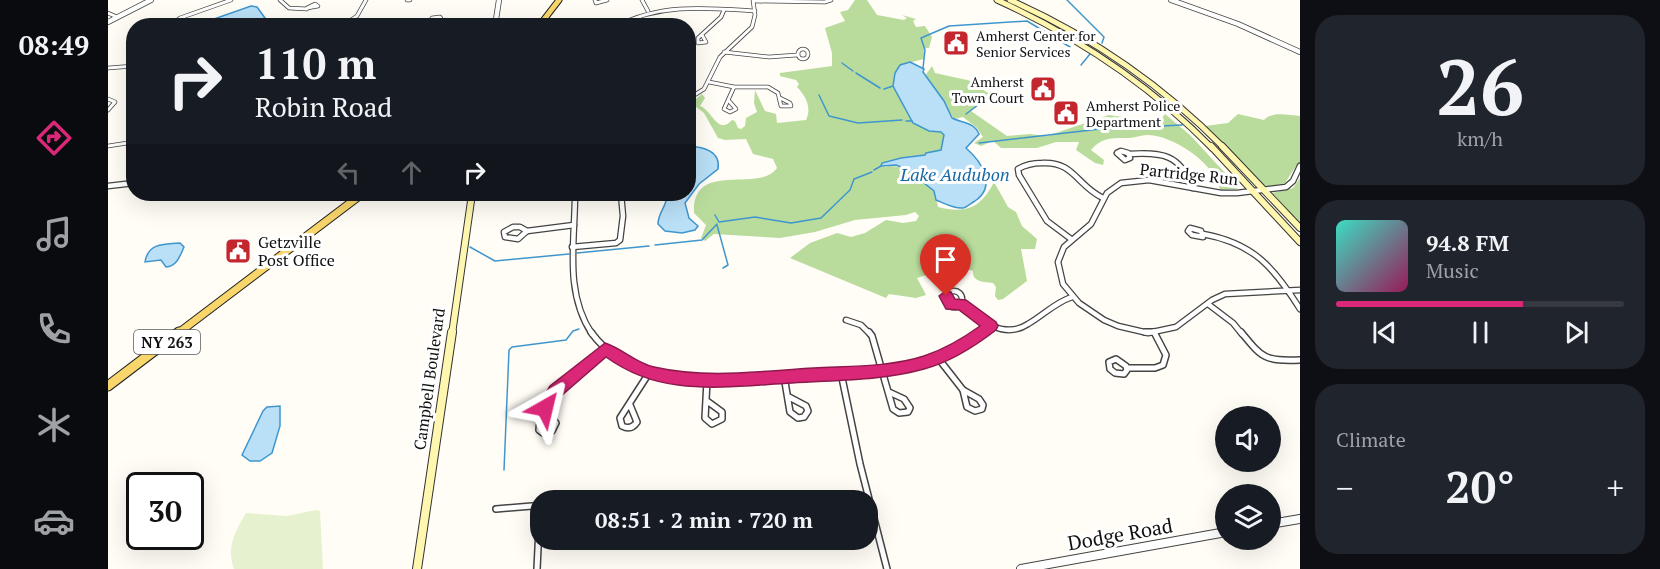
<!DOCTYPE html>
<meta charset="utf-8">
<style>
:root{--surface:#171b24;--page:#20242c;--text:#f1f3f6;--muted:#9ea1a6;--line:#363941;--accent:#db2777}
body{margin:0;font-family:"PT Serif",serif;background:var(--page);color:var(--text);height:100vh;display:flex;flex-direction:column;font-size:22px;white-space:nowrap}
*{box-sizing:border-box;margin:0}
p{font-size:20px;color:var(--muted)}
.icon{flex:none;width:33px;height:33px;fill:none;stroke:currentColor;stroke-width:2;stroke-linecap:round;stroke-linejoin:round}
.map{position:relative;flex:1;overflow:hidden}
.panel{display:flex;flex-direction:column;gap:15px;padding:15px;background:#0d0f14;width:360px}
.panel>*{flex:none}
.hud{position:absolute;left:18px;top:18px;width:570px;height:183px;border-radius:24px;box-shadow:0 6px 24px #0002;background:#171b24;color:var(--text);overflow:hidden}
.controls{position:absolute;left:1107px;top:406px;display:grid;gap:12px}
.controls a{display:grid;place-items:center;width:66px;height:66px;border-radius:50%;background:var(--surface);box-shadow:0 6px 24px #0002;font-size:30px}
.speed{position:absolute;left:18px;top:472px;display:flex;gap:12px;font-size:30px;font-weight:700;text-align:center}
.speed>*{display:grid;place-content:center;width:78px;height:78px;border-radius:50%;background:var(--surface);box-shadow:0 6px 24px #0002;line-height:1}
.speed .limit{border:3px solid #111;border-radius:9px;background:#fff;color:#111}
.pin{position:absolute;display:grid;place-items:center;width:51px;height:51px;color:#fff;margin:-62px -26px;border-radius:50% 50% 50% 0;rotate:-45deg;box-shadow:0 0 6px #0007}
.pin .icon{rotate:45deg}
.me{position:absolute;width:66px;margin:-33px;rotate:37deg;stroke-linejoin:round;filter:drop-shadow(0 0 4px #0008)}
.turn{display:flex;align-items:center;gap:21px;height:126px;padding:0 30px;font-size:27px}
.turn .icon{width:78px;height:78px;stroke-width:2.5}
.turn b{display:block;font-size:42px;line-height:51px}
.lanes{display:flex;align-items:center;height:57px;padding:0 30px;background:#0003;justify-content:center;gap:30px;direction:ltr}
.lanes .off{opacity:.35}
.big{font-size:45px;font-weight:800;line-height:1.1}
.panel .tile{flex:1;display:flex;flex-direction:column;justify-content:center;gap:9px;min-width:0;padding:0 21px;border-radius:24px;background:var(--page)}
.panel .dial{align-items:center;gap:0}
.dial b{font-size:78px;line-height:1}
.song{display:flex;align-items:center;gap:18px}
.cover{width:72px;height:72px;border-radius:9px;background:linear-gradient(135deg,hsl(170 70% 55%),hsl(330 70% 35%))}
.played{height:6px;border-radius:3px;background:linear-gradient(90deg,var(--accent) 65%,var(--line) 65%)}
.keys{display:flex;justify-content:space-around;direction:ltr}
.heat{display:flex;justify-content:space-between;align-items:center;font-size:33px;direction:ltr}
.trip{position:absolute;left:422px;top:490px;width:348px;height:60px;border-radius:24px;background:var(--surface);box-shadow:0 6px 24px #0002;font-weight:800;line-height:60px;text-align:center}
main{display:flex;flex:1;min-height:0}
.dock{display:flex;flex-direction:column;width:108px;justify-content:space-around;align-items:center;background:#090b0e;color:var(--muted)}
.dock .icon{width:42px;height:42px}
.dock .selected{color:var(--accent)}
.dock b{font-size:27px;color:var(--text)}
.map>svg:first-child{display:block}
.forest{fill:#b9dc9c}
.pitch{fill:#e6f2cf}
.water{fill:#b9e0f7;stroke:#3f96cf;stroke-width:1.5}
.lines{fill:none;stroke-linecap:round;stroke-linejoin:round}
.stream{stroke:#3f96cf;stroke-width:1.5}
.minor-far2-casing{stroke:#444;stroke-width:4.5}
.minor-far1-casing{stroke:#444;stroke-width:7}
.minor-casing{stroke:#444;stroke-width:8}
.tertiary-far1-casing{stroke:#444;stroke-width:6}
.tertiary-casing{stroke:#444;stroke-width:10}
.secondary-far2-casing{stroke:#333;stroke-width:7}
.secondary-far1-casing{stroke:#333;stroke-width:8}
.secondary-casing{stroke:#333;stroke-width:10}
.primary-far2-casing{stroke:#222;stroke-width:7}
.primary-far1-casing{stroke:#222;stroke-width:9}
.primary-casing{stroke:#222;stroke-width:11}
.minor-far2{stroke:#fff;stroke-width:3}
.minor-far1{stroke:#fff;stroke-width:4.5}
.minor{stroke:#fff;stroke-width:5}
.tertiary-far1{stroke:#fff;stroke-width:4.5}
.tertiary{stroke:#fff;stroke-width:8}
.secondary-far2{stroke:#fff6b0;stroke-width:5}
.secondary-far1{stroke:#fff6b0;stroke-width:6}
.secondary{stroke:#fff6b0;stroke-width:8}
.primary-far2{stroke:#f9d66b;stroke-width:5}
.primary-far1{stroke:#f9d66b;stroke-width:7}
.primary{stroke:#f9d66b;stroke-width:9}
.route{fill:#db2777;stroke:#8e194d;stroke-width:1.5}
.labels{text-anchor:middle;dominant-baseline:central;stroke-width:6;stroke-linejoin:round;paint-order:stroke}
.far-poi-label{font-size:14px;fill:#111;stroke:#fff;text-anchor:start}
.shield{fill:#fff;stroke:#585858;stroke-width:1.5}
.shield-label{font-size:15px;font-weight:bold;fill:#111}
.street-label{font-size:16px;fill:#111;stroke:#fff}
.poi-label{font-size:16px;fill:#111;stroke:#fff;text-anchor:start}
.water-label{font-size:18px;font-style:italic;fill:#1768a6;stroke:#fff}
.near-street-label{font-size:20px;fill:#111;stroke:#fff}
</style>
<main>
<nav class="dock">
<b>08:49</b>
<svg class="icon selected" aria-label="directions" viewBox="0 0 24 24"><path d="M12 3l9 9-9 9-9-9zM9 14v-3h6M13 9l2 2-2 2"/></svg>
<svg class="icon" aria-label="music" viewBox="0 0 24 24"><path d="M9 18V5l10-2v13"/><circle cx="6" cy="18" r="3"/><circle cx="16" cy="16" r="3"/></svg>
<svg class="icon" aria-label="phone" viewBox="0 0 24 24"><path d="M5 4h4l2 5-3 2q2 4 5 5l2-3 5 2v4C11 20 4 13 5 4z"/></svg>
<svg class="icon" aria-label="climate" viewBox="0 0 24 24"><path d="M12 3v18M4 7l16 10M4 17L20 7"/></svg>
<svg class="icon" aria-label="car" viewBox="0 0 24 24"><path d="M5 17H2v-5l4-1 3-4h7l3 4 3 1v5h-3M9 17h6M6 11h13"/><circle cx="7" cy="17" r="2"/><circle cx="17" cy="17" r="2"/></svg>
</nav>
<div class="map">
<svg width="1192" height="569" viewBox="0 0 1192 569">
<rect width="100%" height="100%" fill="#fffdf5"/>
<g class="forest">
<path d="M747,0H759L769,15L796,20L799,18L794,15L808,19L805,21L808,27L817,26L824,37L821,48H816V59L792,65L787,74L785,86L805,123L821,131L833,132L836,135L833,150L819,153L818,155L793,158L774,163L777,167C791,162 821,179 826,192C828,196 829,202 830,207C858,214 873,208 886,182L900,207L908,212L914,226L929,239L927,249H913L919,281L895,299L890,300L887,296L888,287L885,283C876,282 864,282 865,271L859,269L856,271L836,269L809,278L818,295L808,298L781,294L778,298L682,258L702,243L729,233L743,237L757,233L778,220L795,223L808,221L811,216L807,212L798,215L747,220L707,232L672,238L606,234L597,241L593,238L598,225L586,213C584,159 651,194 669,168L665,159L645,154L638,139L617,140L610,138L596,113L583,103L594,94L597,98L592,106C604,110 610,136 624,120L627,121L630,128L633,129L637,126L638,118L649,112L646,103L647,90L657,111L668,114L669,123L698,120C704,108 698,96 689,87L691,84L688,80L672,76V73L724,66V53L717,28L737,21L732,12L740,10Z"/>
<path d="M824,66L827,73L868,82V85L883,95L863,111L899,136L922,134L939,136L1001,115L1041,121L1054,118L1057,114L1082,135L1130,187L1129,189L1112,190C1108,164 1065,135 1039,135C1033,135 1027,138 1021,138C1006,138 993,137 983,150L996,160L995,165L987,163L968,150L971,142H948L929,148H893L885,141L873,146L866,143L875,137L869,128L855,117L846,119L817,76Z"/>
<path d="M1130,114L1156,120C1164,111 1181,115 1192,116V163L1188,166L1177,183L1161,187L1152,183L1097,126L1120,123Z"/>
<polygon points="1192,178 1192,224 1164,193 1185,188"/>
</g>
<path class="pitch" d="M208,510L212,511L215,569H126C118,548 127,531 138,513L179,516Z"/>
<g class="water">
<polygon points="143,6 149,7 157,18 143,23 89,25"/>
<path d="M802,62L816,69L815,72L836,101L844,118C854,123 866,122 871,134L858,148C874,162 889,186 867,201C863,203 859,207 855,208C846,209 836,203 828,200L826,191L798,169L788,165L773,166L774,163L793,158L817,155L818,153L833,150L836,135L833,132L821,131L805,123L785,86L787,73L792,65Z"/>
<path d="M581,146C595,147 613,151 610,169L591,184L577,203L581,218L590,226L587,230L574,233L557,231L550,224C550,212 560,205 559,194H580Z"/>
<path d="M72,243L76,247C72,256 69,266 58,267L53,260L37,262C40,243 56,244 72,243Z"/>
<polygon points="172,406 172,426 164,453 152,461 142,461 134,455 155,411 159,407"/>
</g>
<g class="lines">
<g class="stream">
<polyline points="959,0 996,37 994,43"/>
<polyline points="734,63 745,71"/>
<polyline points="973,65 982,54"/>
<polyline points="815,68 817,50 813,38 841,26 919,21 962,47"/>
<polyline points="748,73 772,88"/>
<polyline points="776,89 785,86"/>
<polyline points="711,95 721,116 750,123 794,120"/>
<polyline points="858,114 883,95"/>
<polyline points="798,121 804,121"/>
<polyline points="871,143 992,129 1074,125"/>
<polyline points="766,170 773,166"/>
<polyline points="607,215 611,222 647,217 683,223 713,218 742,190 746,179 764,172"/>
<polyline points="609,225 620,265 615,268"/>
<polyline points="547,245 594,240 609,224"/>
<polyline points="362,247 387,261 461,254"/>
<polyline points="469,253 541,246"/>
<polyline points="396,470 401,350 404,347 458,340 465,331 471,329"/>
</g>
<defs>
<g id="minor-far2">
<polyline points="172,0 181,8 199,9"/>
<polyline points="299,0 302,0"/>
<polyline points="487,0 488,3 499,0"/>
<polyline points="534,0 540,11"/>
<polyline points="646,1 717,2 723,0"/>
<polygon points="207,4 210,6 199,8"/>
<polyline points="0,13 9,17"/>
<polygon points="332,17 334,20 330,23 322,22 324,18"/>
<polyline points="238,23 250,26"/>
<polyline points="62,26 72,18 123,0"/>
<polyline points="234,26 249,16 258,0"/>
<polyline points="296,26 323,23"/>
<path d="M509,26C553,3 599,8 647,11"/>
<polyline points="594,35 598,42 590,43 590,38 613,17 616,10"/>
<circle cx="695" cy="54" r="5"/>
<polyline points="616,52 661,57 689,55"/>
<polyline points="0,68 26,66"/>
<polyline points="601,82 626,87 660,87 670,93 673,106 683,106 682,103 672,98"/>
<polyline points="0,99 7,102 0,110"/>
<polyline points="580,99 596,89 612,57 644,27 647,15 645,0"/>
<polyline points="621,101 628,109 622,112 616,109 626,87"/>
<polyline points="0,146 26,142"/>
</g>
<g id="minor-far1">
<polygon points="1013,151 1020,153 1022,158 1017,160 1009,153"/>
<path d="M1021,154C1054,152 1072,154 1085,188"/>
<polyline points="1192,166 1185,181 1178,187 1129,193 1113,193 1041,180 1013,183 999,193 983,224 956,247 950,262 955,284 971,303 996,320 1010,326 1040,333 1068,327 1104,300 1117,294 1192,290"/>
<polyline points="0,186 26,183"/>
<polyline points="76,194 82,194"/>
<polyline points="400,194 403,197 418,194"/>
<path d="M467,194C467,242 456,292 484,334"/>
<polygon points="405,227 412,227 419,231 410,239 397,237 396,232"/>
<polygon points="1082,228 1093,231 1095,237 1084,235 1080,231"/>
<polyline points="419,231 466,225"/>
<path d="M1095,234C1145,243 1166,267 1192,309"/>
<path d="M963,239L939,221L911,175L910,169C917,165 925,163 934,163C966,161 969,186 995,198"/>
<polyline points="464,247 508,243 512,240 515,216 513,194"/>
<circle cx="846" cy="299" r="8"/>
<path d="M853,304C871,320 896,340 920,324C936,315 946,303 964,297"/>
<polyline points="1100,304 1125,323 1134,334"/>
<polyline points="738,320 753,325 762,334"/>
<polyline points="873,334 882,326"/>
</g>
<g id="minor">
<path d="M483,332C499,355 525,368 551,375C593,387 640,378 683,375C727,372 771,375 814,363C837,358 857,347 875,332"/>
<polyline points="761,332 764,336 785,409 791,413 800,412 802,408 796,399 781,392"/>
<polyline points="1037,332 1046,332"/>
<path d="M1133,332C1155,359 1157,361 1192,360"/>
<polyline points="830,358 855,390"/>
<polygon points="1008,359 1018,366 1019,370 1016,374 1007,373 1002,369 1001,362"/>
<polyline points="1019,368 1047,368 1055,365 1058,355 1046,332"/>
<polyline points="733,373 752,464 779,569"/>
<polyline points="676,376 682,412 690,418 696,417 700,411 698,406 681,397"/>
<polyline points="599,381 597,418 604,424 614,419 614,412 599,401"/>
<polygon points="855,390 871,399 875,405 874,409 867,411 859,407"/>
<path d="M522,405L529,422C525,428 520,429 514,426L512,418L541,373"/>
<path d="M437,408L448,423L444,431L435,433L431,430C432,394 472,370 497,349"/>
<polyline points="452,501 482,501"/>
<polyline points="388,509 424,506 431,510"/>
<polyline points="429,569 432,507"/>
</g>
<g id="tertiary-far1">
<polyline points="1063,0 1130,24 1192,52"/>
<polyline points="0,22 43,0"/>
<polyline points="387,26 391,0"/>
</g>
<g id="tertiary">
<polyline points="1162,524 1192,519"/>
<polyline points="913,569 1118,532"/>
</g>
<g id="secondary-far2">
<path d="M889,0C970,37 1041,84 1104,148"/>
<path d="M902,0C983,36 1053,84 1116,148"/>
</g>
<g id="secondary-far1">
<polyline points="1103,146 1192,242"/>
<polyline points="1114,146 1192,228"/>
<polyline points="344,334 364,194"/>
</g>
<polyline id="secondary" points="309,569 344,332"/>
<polyline id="primary-far2" points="431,26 451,0"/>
<polyline id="primary-far1" points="69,334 254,194"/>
<polyline id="primary" points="0,386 71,332"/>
</defs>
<use href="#minor-far2" class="minor-far2-casing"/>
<use href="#minor-far1" class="minor-far1-casing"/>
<use href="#minor" class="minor-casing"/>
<use href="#tertiary-far1" class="tertiary-far1-casing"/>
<use href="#tertiary" class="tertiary-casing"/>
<use href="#secondary-far2" class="secondary-far2-casing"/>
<use href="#secondary-far1" class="secondary-far1-casing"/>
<use href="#secondary" class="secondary-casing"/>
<use href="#primary-far2" class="primary-far2-casing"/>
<use href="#primary-far1" class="primary-far1-casing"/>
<use href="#primary" class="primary-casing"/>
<use href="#minor-far2" class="minor-far2"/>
<use href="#minor-far1" class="minor-far1"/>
<use href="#minor" class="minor"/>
<use href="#tertiary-far1" class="tertiary-far1"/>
<use href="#tertiary" class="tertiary"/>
<use href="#secondary-far2" class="secondary-far2"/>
<use href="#secondary-far1" class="secondary-far1"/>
<use href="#secondary" class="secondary"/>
<use href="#primary-far2" class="primary-far2"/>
<use href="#primary-far1" class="primary-far1"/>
<use href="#primary" class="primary"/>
</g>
<path class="route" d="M838,291L843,292L847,299L858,300L888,322L890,326L888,330C866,347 843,362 816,369C773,381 727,380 684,383C646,385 607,390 570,385C544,382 519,372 498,357L453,396L443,413L437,415L432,413L429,408L442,386L497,343C515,349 528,363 546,367C599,379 653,371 706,368C742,366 782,367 816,356C837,349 854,339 872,326L851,310L838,309L831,296Z"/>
<defs>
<symbol id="civic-square" viewBox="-11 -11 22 22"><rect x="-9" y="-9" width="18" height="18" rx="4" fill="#c4262e" stroke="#fff"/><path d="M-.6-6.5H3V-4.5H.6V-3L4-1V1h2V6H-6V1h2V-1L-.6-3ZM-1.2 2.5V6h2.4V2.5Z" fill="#fff"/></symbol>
</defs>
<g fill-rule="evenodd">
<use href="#civic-square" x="833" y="28" width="30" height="30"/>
<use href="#civic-square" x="920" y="74" width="30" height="30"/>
<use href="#civic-square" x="943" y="98" width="30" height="30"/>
<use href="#civic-square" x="115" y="236" width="30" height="30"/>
</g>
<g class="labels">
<g class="far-poi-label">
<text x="868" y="35">Amherst Center for<tspan x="868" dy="16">Senior Services</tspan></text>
<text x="916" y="81" text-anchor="end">Amherst<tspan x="916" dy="16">Town Court</tspan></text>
<text x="978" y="105">Amherst Police<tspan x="978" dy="16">Department</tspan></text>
</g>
<rect class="shield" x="26" y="330" width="66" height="24" rx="4.5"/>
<g class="shield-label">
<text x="59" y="342">NY 263</text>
</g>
<g class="street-label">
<text transform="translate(1081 174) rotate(6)">Partridge Run</text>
<text transform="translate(321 379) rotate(-82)">Campbell Boulevard</text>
</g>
<g class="poi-label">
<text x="150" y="242">Getzville<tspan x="150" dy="18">Post Office</tspan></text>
</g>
<g class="water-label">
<text x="847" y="174">Lake Audubon</text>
</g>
<g class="near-street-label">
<text transform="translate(1012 534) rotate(-10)">Dodge Road</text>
</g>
</g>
</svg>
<div class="controls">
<a><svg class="icon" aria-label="sound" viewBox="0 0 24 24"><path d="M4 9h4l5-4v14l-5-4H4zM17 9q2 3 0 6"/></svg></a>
<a><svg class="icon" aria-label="layers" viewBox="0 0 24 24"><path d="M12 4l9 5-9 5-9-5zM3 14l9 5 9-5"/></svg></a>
</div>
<div class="speed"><div class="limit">30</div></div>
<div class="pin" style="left:838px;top:296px;background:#d93025"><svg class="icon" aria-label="arrive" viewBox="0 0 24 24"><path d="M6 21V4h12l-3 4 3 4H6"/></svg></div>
<svg class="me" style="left:437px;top:408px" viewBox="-20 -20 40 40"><path d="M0-17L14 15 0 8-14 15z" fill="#db2777" stroke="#fff" stroke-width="4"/></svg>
<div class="trip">08:51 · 2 min · 720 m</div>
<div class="hud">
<div class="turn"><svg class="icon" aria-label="right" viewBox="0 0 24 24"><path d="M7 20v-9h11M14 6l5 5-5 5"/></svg><div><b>110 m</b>Robin Road</div></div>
<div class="lanes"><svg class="icon off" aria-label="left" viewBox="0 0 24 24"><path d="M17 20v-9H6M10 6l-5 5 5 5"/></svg><svg class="icon off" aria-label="ahead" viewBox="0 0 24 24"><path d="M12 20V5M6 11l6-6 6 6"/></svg><svg class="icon" aria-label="right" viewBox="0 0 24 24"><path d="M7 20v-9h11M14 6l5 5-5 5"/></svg></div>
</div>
</div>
<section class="panel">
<div class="tile dial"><b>26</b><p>km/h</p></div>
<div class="tile">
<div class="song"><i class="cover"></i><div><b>94.8 FM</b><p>Music</p></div></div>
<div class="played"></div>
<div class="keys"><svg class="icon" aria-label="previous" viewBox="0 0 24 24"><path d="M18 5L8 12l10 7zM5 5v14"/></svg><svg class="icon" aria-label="pause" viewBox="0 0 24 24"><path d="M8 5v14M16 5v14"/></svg><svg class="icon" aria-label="next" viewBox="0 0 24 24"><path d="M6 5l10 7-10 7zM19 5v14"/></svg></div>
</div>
<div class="tile"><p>Climate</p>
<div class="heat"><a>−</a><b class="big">20°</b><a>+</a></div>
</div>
</section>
</main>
